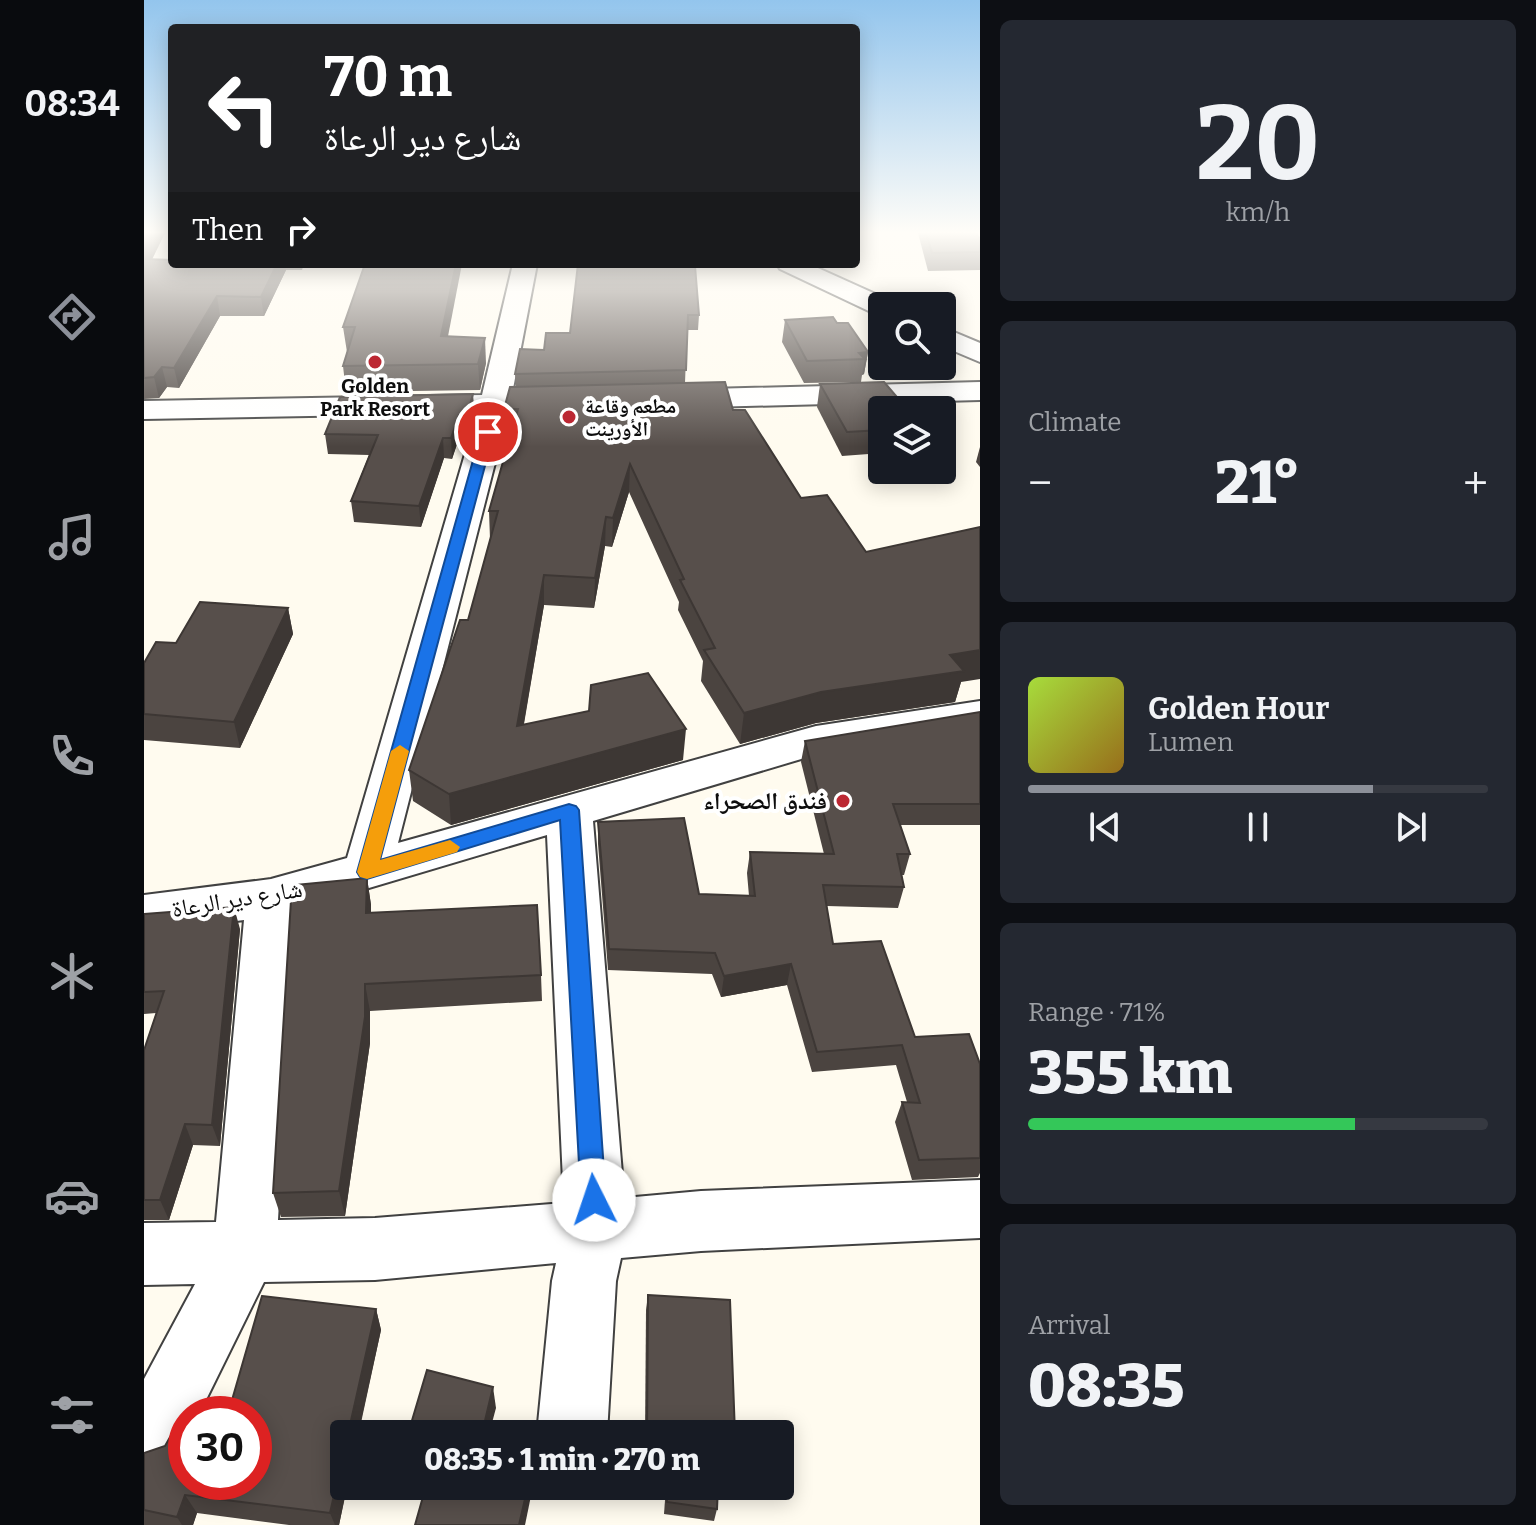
<!DOCTYPE html>
<meta charset="utf-8">
<style>
:root{--surface:#171b24;--page:#242831;--text:#f1f3f6;--muted:#9ea1a6;--line:#363941;--accent:#8c9099}
body{margin:0;font-family:Bitter,"Noto Naskh Arabic",serif;background:var(--page);color:var(--text);height:100vh;display:flex;flex-direction:column;font-size:30px;white-space:nowrap}
*{box-sizing:border-box;margin:0}
p{font-size:26px;color:var(--muted)}
.icon{flex:none;width:44px;height:44px;fill:none;stroke:currentColor;stroke-width:2;stroke-linecap:round;stroke-linejoin:round}
.map{position:relative;flex:1;overflow:hidden}
.sheet{display:flex;flex-direction:column;gap:20px;padding:20px;background:#0d0f14;width:556px}
.sheet>*{flex:none}
.hud{position:absolute;left:24px;top:24px;width:692px;height:244px;border-radius:8px;box-shadow:0 4px 20px #0003;background:#202124;color:#fff;overflow:hidden}
.buttons{position:absolute;left:724px;top:292px;display:grid;gap:16px}
.buttons a{display:grid;place-items:center;width:88px;height:88px;border-radius:8px;background:var(--surface);box-shadow:0 4px 20px #0003;font-size:40px}
.speed{position:absolute;left:24px;top:1396px;display:flex;gap:16px;font-size:40px;font-weight:700;text-align:center}
.speed>*{display:grid;place-content:center;width:104px;height:104px;border-radius:50%;background:var(--surface);box-shadow:0 4px 20px #0003;line-height:1}
.speed .limit{border:12px solid #d22;background:#fff;color:#111}
.pin{position:absolute;display:grid;place-items:center;width:68px;height:68px;color:#fff;margin:-34px;border:4px solid #fff;border-radius:50%;box-shadow:0 2px 8px #0007}
.me{position:absolute;width:88px;margin:-44px;rotate:356deg;stroke-linejoin:round;filter:drop-shadow(0 0 6px #0008)}
.turn{display:flex;align-items:center;gap:28px;height:168px;padding:0 24px;font-size:36px}
.turn .icon{width:104px;height:104px;stroke-width:2.5}
.turn b{display:block;font-size:56px;line-height:68px}
.then{display:flex;align-items:center;height:76px;padding:0 24px;background:#0003;gap:16px;font-size:30px}
.big{font-size:60px;font-weight:800;line-height:1.1}
.sheet .widget{flex:1;display:flex;flex-direction:column;justify-content:center;gap:12px;min-width:0;padding:0 28px;border-radius:12px;background:var(--page)}
.sheet .dial{align-items:center;gap:0}
.dial b{font-size:104px;line-height:1}
.song{display:flex;align-items:center;gap:24px}
.cover{width:96px;height:96px;border-radius:12px;background:linear-gradient(135deg,hsl(80 70% 55%),hsl(40 70% 35%))}
.played{height:8px;border-radius:4px;background:linear-gradient(90deg,var(--accent) 75%,var(--line) 75%)}
.keys{display:flex;justify-content:space-around;direction:ltr}
.heat{display:flex;justify-content:space-between;align-items:center;font-size:44px;direction:ltr}
.charge{height:12px;border-radius:6px;background:linear-gradient(90deg,#34c759 71%,var(--line) 0)}
.trip{position:absolute;left:186px;top:1420px;width:464px;height:80px;border-radius:8px;background:var(--surface);box-shadow:0 4px 20px #0003;font-weight:800;line-height:80px;text-align:center}
main{display:flex;flex:1;min-height:0}
.tab-bar{display:flex;flex-direction:column;width:144px;justify-content:space-around;align-items:center;background:#090b0e;color:var(--muted)}
.tab-bar .icon{width:56px;height:56px}
.tab-bar .current{color:var(--accent)}
.tab-bar b{font-size:36px;color:var(--text)}
.map>svg:first-child{display:block}
.lines{fill:none;stroke-linecap:round;stroke-linejoin:round}
.minor-casing{stroke:#414141;stroke-width:4}
.minor{fill:#fff;fill-rule:evenodd}
.wall{fill:#4b4440}
.shaded-wall{fill:#3d3734}
.building{fill:#574f4b;stroke:#3d3734;stroke-width:2}
.route{fill:#1a73e8;stroke:#114b97;stroke-width:2}
.slow{fill:#f59e0b}
.poi-dot{fill:#bc2833;stroke:#fff;stroke-width:3}
.labels{text-anchor:middle;dominant-baseline:central;stroke-width:8;stroke-linejoin:round;paint-order:stroke}
.far-poi-label{font-size:20px;font-weight:bold;fill:#0e0e0e;stroke:#fff}
.poi-label{font-size:24px;font-weight:bold;fill:#0e0e0e;stroke:#fff;text-anchor:end}
.street-label{font-size:24px;fill:#0e0e0e;stroke:#fff}
</style>
<main>
<nav class="tab-bar">
<b>08:34</b>
<svg class="icon current" aria-label="directions" viewBox="0 0 24 24"><path d="M12 3l9 9-9 9-9-9zM9 14v-3h6M13 9l2 2-2 2"/></svg>
<svg class="icon" aria-label="music" viewBox="0 0 24 24"><path d="M9 18V5l10-2v13"/><circle cx="6" cy="18" r="3"/><circle cx="16" cy="16" r="3"/></svg>
<svg class="icon" aria-label="phone" viewBox="0 0 24 24"><path d="M5 4h4l2 5-3 2q2 4 5 5l2-3 5 2v4C11 20 4 13 5 4z"/></svg>
<svg class="icon" aria-label="climate" viewBox="0 0 24 24"><path d="M12 3v18M4 7l16 10M4 17L20 7"/></svg>
<svg class="icon" aria-label="car" viewBox="0 0 24 24"><path d="M5 17H2v-5l4-1 3-4h7l3 4 3 1v5h-3M9 17h6M6 11h13"/><circle cx="7" cy="17" r="2"/><circle cx="17" cy="17" r="2"/></svg>
<svg class="icon" aria-label="filters" viewBox="0 0 24 24"><path d="M4 7h16M4 17h16"/><circle cx="9" cy="7" r="2"/><circle cx="15" cy="17" r="2"/></svg>
</nav>
<div class="map">
<svg width="836" height="1525" viewBox="0 0 836 1525">
<rect width="100%" height="100%" fill="#fffbef"/>
<g class="lines">
<defs>
<g id="minor">
<path d="M369,264H393L368,394L433,396L437,402L433,408L364,412L254,843L672,726L836,701V729L674,754L449,821L480,1198L557,1191L836,1180V1238L557,1251L477,1258L472,1281L463,1434H393L408,1281L412,1263L231,1280L120,1282L55,1414H42V1441L32,1462L0,1473V1379L51,1284L0,1285V1223L72,1222L100,920L0,933V895L127,879L203,858L333,413L0,419V401L338,395ZM403,835L420,1203L231,1218L134,1220L151,910Z"/>
<polygon points="633,264 665,264 747,301 751,306 738,306 738,315 729,313 636,269"/>
<polygon points="798,327 836,343 836,362 798,346"/>
<polygon points="836,382 836,400 527,408 516,405 512,399 516,393 527,390"/>
</g>
</defs>
<use href="#minor" class="minor-casing"/>
<use href="#minor" class="minor"/>
</g>
<g class="wall">
<polygon points="0,233 8,260 28,264 160,264 158,270 142,270 120,316 76,316 35,388 23,387 15,398 0,399"/>
<polygon points="774,233 832,233 836,252 836,270 784,271"/>
<polygon points="434,264 555,315 554,330 543,330 541,383 589,410 657,498 722,552 817,682 811,702 672,723 596,744 557,681 559,661 534,610 535,602 485,492 468,547 461,546 450,608 400,605 380,724 539,760 307,825 269,801 265,770 324,620 346,539 345,511 366,437 361,436 360,409 372,387 371,374 400,350 426,333"/>
<polygon points="641,320 693,323 724,352 720,374 718,375 717,382 660,383 638,342"/>
<polygon points="199,327 304,336 342,363 336,390 202,392 199,366 203,352"/>
<polygon points="676,384 738,410 738,453 698,456 673,407"/>
<polygon points="329,394 330,414 324,435 316,435 308,459 300,458 277,527 210,522 207,501 225,455 184,454 181,434"/>
<polygon points="836,447 836,467 832,462"/>
<polygon points="144,608 149,634 96,748 0,740 0,663 32,643"/>
<polygon points="836,712 836,825 756,825 766,854 760,875 758,875 760,887 754,908 683,906 689,944 771,1037 836,1064 836,1173 834,1177 768,1180 751,1122 758,1102 763,1102 752,1065 668,1072 643,985 577,997 568,974 464,970 454,844 454,822 555,894 605,896 603,873 606,852 680,854 657,762 661,741"/>
<polygon points="223,878 227,905 227,913 397,975 398,1001 226,1011 226,1043 201,1216 137,1217 129,1193 151,900"/>
<polygon points="0,914 96,929 76,1146 49,1145 25,1220 0,1220 0,1050 12,1013 0,1014"/>
<polygon points="504,1295 591,1434 501,1434 502,1310"/>
<polygon points="232,1309 237,1330 195,1525 145,1525 53,1513 49,1525 0,1525 0,1453 42,1482"/>
<polygon points="522,1486 574,1486 573,1509 570,1521 520,1514"/>
</g>
<g class="shaded-wall">
<polygon points="8,233 21,233 0,276 0,249"/>
<polygon points="133,264 141,264 142,270 120,316 117,297"/>
<polygon points="312,264 318,264 299,362 297,336"/>
<polygon points="73,296 76,316 35,388 30,368"/>
<polygon points="341,338 342,363 336,390 334,364"/>
<polygon points="724,352 720,374 718,375 721,359 715,353"/>
<polygon points="18,367 23,387 15,398 10,377"/>
<polygon points="329,394 330,414 324,435 323,415"/>
<polygon points="315,415 316,435 308,459 307,438"/>
<polygon points="299,438 300,458 277,527 275,506"/>
<polygon points="486,464 485,492 468,547 469,518"/>
<polygon points="462,517 461,546 450,608 451,578"/>
<polygon points="400,575 400,605 374,757 373,726"/>
<polygon points="144,608 149,634 96,748 90,722"/>
<polygon points="836,650 836,679 817,682 811,702 672,723 596,744 600,713 806,655"/>
<polygon points="542,729 539,760 307,825 305,794"/>
<polygon points="223,878 227,905 227,940 222,913"/>
<polygon points="90,907 96,929 76,1146 68,1125"/>
<polygon points="647,964 643,985 577,997 580,976"/>
<polygon points="221,984 226,1011 226,1043 201,1216 195,1191"/>
<polygon points="41,1124 49,1145 25,1220 16,1200"/>
<polygon points="232,1309 237,1330 214,1434 204,1434"/>
<polygon points="349,1387 352,1408 345,1434 339,1429"/>
<polygon points="200,1451 200,1486 203,1486 195,1525 191,1525 186,1513"/>
<polygon points="384,1486 389,1486 381,1525 375,1525"/>
<polygon points="41,1495 53,1513 49,1525 38,1525 33,1517"/>
</g>
<g class="building">
<polygon points="0,233 8,233 0,249"/>
<polygon points="782,233 832,233 836,239 836,252 788,253"/>
<polygon points="0,259 28,260 28,264 133,264 117,297 73,296 30,368 18,367 10,377 0,378"/>
<polygon points="221,264 312,264 297,336 341,338 334,364 199,366 211,327 199,327"/>
<polygon points="434,264 551,266 555,315 544,315 542,370 371,374 376,349 400,350 402,333 426,333"/>
<polygon points="689,317 693,323 704,323 724,352 715,353 721,359 663,361 641,320"/>
<polygon points="581,382 589,410 601,410 657,498 683,495 722,552 836,527 836,650 806,655 820,671 677,692 600,713 560,650 571,648 536,580 540,579 486,464 469,518 462,517 451,578 400,575 373,726 445,711 447,685 504,673 542,729 305,794 265,770 316,620 324,620 354,511 345,511 374,409 360,409 366,387"/>
<polygon points="740,382 764,410 738,410 738,430 703,432 676,384"/>
<polygon points="329,394 323,415 315,415 307,438 299,438 275,506 207,501 234,435 181,434 196,397"/>
<polygon points="56,602 144,608 90,722 0,714 0,663 12,642 32,643"/>
<polygon points="836,712 836,804 749,804 766,854 753,854 760,887 679,885 689,944 737,941 771,1037 825,1034 836,1064 836,1158 775,1160 758,1102 776,1103 758,1045 673,1052 647,964 580,976 571,953 465,949 454,822 540,818 555,894 611,896 606,852 690,854 661,741"/>
<polygon points="223,878 222,913 393,905 397,975 221,984 221,1017 195,1191 129,1193 147,900 151,900 152,885"/>
<polygon points="90,907 68,1125 41,1124 16,1200 0,1200 0,1050 20,991 0,992 0,914"/>
<polygon points="504,1295 586,1300 591,1434 503,1434"/>
<polygon points="118,1296 232,1309 204,1434 200,1434 200,1451 186,1513 41,1495 33,1517 0,1510 0,1453 21,1446 30,1430 42,1432 42,1482 110,1482 110,1414 84,1414"/>
<polygon points="283,1370 349,1387 339,1429 357,1434 264,1434"/>
<polygon points="282,1486 384,1486 375,1525 271,1525"/>
<polygon points="523,1486 574,1486 573,1509 523,1502"/>
</g>
<linearGradient id="sky" x2="0" y2="1"><stop stop-color="#93c5ed"/><stop offset="0.52" stop-color="#fffdf8"/><stop offset="1" stop-color="#fffdf8" stop-opacity="0"/></linearGradient>
<rect width="836" height="447" fill="url(#sky)"/>
<polygon class="route" points="344,428 350,432 236,860 425,804 432,806 435,810 462,1200 459,1209 450,1212 441,1209 437,1200 416,820 223,879 216,877 213,872 337,432"/>
<polygon class="slow" points="256,745 265,751 236,860 306,840 316,847 313,852 223,879 216,877 213,872 247,751"/>
<g class="poi-dot">
<circle cx="231" cy="362" r="8"/>
<circle cx="425" cy="417" r="8"/>
<circle cx="699" cy="801" r="8"/>
</g>
<g class="labels">
<g class="far-poi-label">
<text x="231" y="386">Golden<tspan x="231" dy="23">Park Resort</tspan></text>
<text x="441" y="406" text-anchor="start">مطعم وقاعة<tspan x="441" dy="23">الأورينت</tspan></text>
</g>
<g class="poi-label">
<text x="683" y="801">فندق الصحراء</text>
</g>
<g class="street-label">
<text transform="translate(93 899) rotate(-9)">شارع دير الرعاة</text>
</g>
</g>
</svg>
<div class="buttons">
<a><svg class="icon" aria-label="search" viewBox="0 0 24 24"><circle cx="10" cy="10" r="6"/><path d="M15 15l6 6"/></svg></a>
<a><svg class="icon" aria-label="layers" viewBox="0 0 24 24"><path d="M12 4l9 5-9 5-9-5zM3 14l9 5 9-5"/></svg></a>
</div>
<div class="speed"><div class="limit">30</div></div>
<div class="pin" style="left:344px;top:432px;background:#d93025"><svg class="icon" aria-label="arrive" viewBox="0 0 24 24"><path d="M6 21V4h12l-3 4 3 4H6"/></svg></div>
<svg class="me" style="left:450px;top:1200px" viewBox="-20 -20 40 40"><circle r="19" fill="#fff"/><path d="M0-13L10 11 0 6-10 11z" fill="#1a73e8"/></svg>
<div class="trip">08:35 · 1 min · 270 m</div>
<div class="hud">
<div class="turn"><svg class="icon" aria-label="left" viewBox="0 0 24 24"><path d="M17 20v-9H6M10 6l-5 5 5 5"/></svg><div><b>70 m</b>شارع دير الرعاة</div></div>
<div class="then">Then<svg class="icon" aria-label="right" viewBox="0 0 24 24"><path d="M7 20v-9h11M14 6l5 5-5 5"/></svg></div>
</div>
</div>
<section class="sheet">
<div class="widget dial"><b>20</b><p>km/h</p></div>
<div class="widget"><p>Climate</p>
<div class="heat"><a>−</a><b class="big">21°</b><a>+</a></div>
</div>
<div class="widget">
<div class="song"><i class="cover"></i><div><b>Golden Hour</b><p>Lumen</p></div></div>
<div class="played"></div>
<div class="keys"><svg class="icon" aria-label="previous" viewBox="0 0 24 24"><path d="M18 5L8 12l10 7zM5 5v14"/></svg><svg class="icon" aria-label="pause" viewBox="0 0 24 24"><path d="M8 5v14M16 5v14"/></svg><svg class="icon" aria-label="next" viewBox="0 0 24 24"><path d="M6 5l10 7-10 7zM19 5v14"/></svg></div>
</div>
<div class="widget"><p>Range · 71%</p><b class="big">355 km</b><div class="charge"></div></div>
<div class="widget"><p>Arrival</p><b class="big">08:35</b></div>
</section>
</main>
